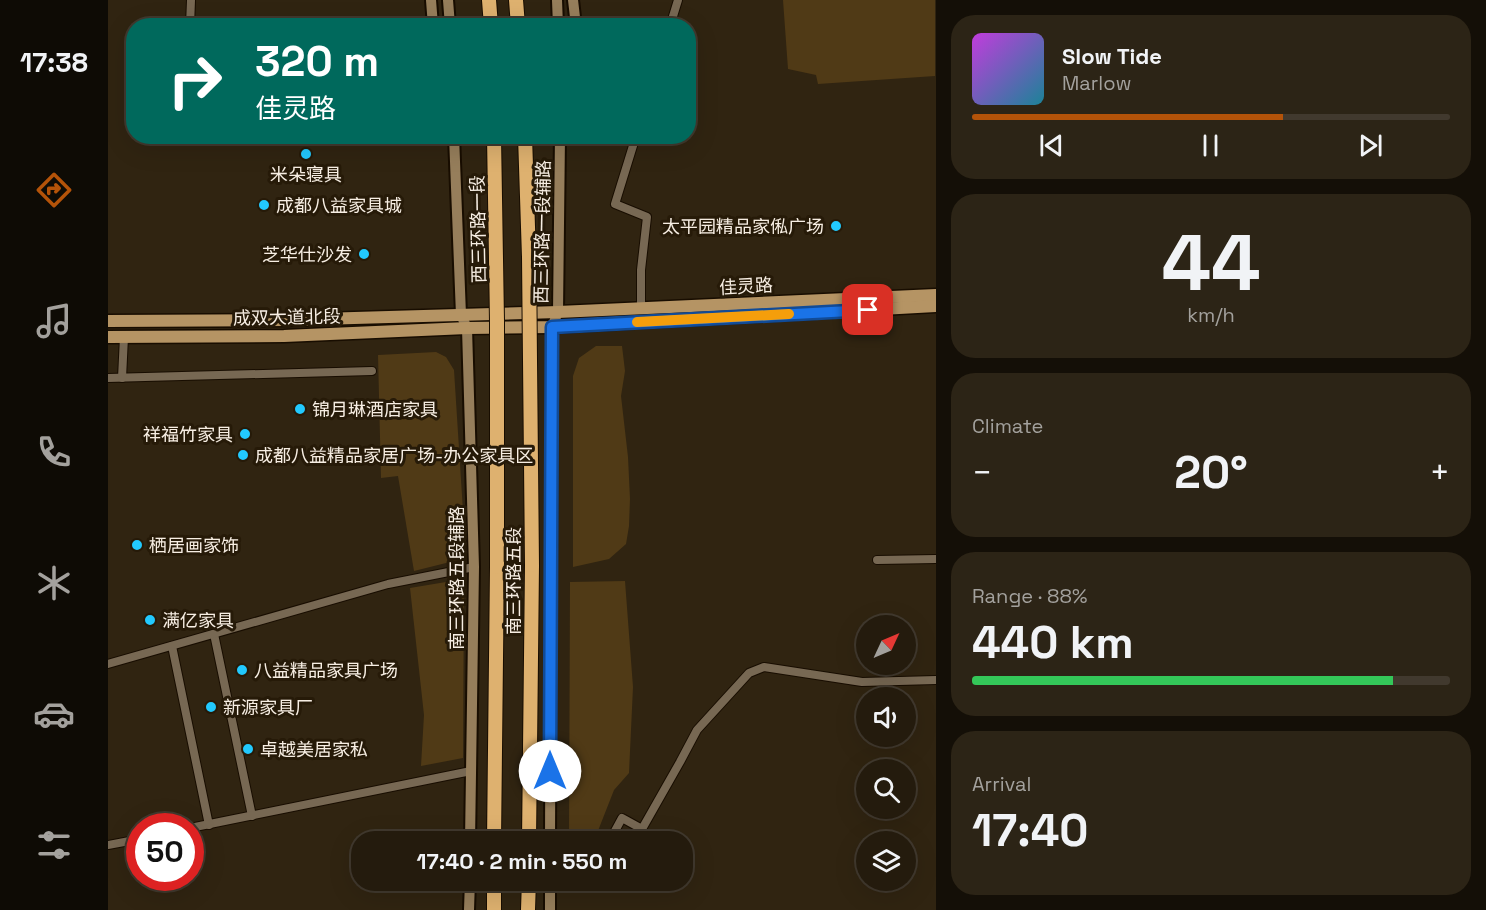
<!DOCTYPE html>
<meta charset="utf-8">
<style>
:root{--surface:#241b0d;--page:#2c2416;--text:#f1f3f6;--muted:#a3a19d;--line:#41392e;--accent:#b45309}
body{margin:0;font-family:"Space Grotesk","Noto Sans SC",sans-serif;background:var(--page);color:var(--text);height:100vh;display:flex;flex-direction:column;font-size:22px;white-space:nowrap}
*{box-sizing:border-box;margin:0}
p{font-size:20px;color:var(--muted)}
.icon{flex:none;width:33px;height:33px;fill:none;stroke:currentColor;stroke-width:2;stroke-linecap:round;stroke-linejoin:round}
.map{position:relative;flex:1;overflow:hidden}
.side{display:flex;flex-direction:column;gap:15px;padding:15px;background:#140f07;width:550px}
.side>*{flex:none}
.guide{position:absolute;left:18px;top:18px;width:570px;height:126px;border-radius:24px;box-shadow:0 6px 24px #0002,0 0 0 2px var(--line);background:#00695c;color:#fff;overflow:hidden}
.needle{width:39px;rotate:46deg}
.fabs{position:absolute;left:748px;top:615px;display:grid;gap:12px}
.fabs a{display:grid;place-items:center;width:60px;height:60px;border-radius:50%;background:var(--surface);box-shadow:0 6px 24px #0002,0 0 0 2px var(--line);font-size:30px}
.speed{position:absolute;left:18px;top:813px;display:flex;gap:12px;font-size:30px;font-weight:700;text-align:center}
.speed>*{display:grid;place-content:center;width:78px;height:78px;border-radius:50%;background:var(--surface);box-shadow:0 6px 24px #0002,0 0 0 2px var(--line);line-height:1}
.speed .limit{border:9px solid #d22;background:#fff;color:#111}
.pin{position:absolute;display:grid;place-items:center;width:51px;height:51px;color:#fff;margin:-26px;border-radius:12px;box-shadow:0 3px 9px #0006}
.me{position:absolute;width:66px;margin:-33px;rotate:0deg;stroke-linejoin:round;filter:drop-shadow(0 0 4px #0008)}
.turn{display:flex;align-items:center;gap:21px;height:126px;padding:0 30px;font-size:27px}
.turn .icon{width:78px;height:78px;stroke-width:2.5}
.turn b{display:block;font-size:42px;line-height:51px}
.big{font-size:45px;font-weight:700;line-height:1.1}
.side .widget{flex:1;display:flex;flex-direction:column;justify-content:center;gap:9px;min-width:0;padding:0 21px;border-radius:24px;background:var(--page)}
.side .dial{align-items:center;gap:0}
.dial b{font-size:78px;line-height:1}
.song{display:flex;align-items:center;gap:18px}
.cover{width:72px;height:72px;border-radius:9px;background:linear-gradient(135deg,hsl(290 70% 55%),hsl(190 70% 35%))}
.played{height:6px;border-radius:3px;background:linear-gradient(90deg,var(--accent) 65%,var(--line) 65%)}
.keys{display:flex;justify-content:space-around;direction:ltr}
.heat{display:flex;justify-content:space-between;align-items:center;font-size:33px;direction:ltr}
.charge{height:9px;border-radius:4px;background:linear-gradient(90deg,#34c759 88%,var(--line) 0)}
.trip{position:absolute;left:243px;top:831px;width:342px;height:60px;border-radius:24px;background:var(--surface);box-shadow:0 6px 24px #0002,0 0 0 2px var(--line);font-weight:700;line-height:60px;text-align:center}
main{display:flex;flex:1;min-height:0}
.tab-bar{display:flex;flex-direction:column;width:108px;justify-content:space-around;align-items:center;background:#0e0b05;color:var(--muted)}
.tab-bar .icon{width:42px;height:42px}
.tab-bar .selected{color:var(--accent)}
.tab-bar b{font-size:27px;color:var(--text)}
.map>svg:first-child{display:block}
.green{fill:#503a16}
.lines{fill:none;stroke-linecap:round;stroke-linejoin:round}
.street-casing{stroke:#180d00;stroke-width:10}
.secondary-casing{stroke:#180d00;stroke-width:14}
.primary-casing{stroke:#180d00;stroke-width:15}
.highway-casing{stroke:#180d00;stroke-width:16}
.street{stroke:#776853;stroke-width:8}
.secondary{stroke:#967e5b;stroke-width:10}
.primary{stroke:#b59464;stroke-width:12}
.highway{stroke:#deb16f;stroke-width:14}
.highway-bridge-casing{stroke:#180d00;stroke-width:16;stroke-linecap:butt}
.highway-bridge{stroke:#deb16f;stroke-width:14}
.route-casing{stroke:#114b97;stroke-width:15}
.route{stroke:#1a73e8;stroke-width:10}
.slow{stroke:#f59e0b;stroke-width:10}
.poi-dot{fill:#22c9fe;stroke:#261a08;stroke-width:2}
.labels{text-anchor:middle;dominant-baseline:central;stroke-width:6;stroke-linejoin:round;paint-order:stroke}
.poi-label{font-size:18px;fill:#f7eee3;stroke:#261a08;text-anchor:start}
.street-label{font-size:18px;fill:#f7eee3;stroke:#261a08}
</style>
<main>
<nav class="tab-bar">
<b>17:38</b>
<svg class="icon selected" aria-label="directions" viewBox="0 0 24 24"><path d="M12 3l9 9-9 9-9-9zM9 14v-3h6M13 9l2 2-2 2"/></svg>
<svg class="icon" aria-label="music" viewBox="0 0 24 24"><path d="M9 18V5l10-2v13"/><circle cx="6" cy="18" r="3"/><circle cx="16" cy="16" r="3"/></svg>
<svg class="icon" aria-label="phone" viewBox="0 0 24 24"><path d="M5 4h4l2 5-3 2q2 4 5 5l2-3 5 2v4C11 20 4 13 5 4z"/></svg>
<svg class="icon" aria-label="climate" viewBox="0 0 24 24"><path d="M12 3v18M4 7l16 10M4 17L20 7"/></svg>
<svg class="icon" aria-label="car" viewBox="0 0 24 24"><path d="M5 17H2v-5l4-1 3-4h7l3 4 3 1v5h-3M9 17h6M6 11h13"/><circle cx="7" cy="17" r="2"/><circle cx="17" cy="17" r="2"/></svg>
<svg class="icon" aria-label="filters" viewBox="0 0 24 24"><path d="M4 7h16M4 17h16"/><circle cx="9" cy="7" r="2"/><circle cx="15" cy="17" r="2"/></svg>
</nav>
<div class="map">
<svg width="828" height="910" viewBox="0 0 828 910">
<rect width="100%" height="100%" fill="#302411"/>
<g class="green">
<polygon points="675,0 827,0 827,76 710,84 708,75 680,69"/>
<polygon points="488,346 514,346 517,371 513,396 520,457 522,499 521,526 518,544 501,559 465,567 465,376 471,358"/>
<polygon points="328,352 338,357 346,370 358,558 306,571 290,476 273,478 270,355"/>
<polygon points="356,579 355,758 313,766 316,715 302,588"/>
<polygon points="517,581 525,687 521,773 506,790 486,841 461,841 462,582"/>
</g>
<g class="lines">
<defs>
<g id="street">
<polyline points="82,26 83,0"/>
<polyline points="562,26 570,0"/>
<polyline points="528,136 507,204 539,217 533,270 533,308"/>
<polyline points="0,378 264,371"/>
<polyline points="14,378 16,337"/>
<polyline points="769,560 828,559"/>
<polyline points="106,634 144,816"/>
<polyline points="64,646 101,825"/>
<polyline points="0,664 280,584 366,567"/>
<polyline points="82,828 363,771"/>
<polyline points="501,842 514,818 534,829 572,762 589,730 641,673 656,667 754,682 828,680"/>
<polyline points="0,845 32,839"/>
</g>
<g id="secondary">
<polyline points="323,0 325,26"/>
<polyline points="340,0 342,26"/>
<polyline points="449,0 450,26"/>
<polyline points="465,0 468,26"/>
<polyline points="346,136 353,315 359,328 366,567 362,842"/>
<polyline points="442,842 444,327 450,312 452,136"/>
<polyline points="361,910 362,880"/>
<polyline points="442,910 442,880"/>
</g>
<g id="primary">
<polyline points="0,321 177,320 450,312 828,295"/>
<polyline points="0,337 176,336 359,328 444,327 828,306"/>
</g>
<g id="highway">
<polyline points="381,0 383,26"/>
<polyline points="408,0 410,26"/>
<polyline points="386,842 389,567"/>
<polyline points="421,842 424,565"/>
<polyline points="386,910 386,880"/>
<polyline points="420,910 421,880"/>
</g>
</defs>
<use href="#street" class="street-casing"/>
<use href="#secondary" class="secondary-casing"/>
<use href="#primary" class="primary-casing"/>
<use href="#highway" class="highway-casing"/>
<use href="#street" class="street"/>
<use href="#secondary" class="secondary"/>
<use href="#primary" class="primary"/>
<use href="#highway" class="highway"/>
<defs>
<g id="highway-bridge">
<polyline points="386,136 389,321 389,567"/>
<polyline points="417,136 421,257 424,565"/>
</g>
</defs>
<use href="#highway-bridge" class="highway-bridge-casing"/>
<use href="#highway-bridge" class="highway-bridge"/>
</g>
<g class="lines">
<defs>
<polyline id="route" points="442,771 444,327 760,310"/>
</defs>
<use href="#route" class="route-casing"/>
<use href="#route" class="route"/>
<polyline class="slow" points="529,322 681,314"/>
</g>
<g class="poi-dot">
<circle cx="198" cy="154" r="6"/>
<circle cx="156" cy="205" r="6"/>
<circle cx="728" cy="226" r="6"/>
<circle cx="256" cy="254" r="6"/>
<circle cx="192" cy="409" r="6"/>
<circle cx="137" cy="434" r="6"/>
<circle cx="135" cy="455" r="6"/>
<circle cx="29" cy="545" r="6"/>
<circle cx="42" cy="620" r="6"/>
<circle cx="134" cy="670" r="6"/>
<circle cx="103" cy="707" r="6"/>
<circle cx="140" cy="749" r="6"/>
</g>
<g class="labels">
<g class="poi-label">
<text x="198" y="174" text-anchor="middle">米朵寝具</text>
<text x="168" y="205">成都八益家具城</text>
<text x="716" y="226" text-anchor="end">太平园精品家俬广场</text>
<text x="244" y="254" text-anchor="end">芝华仕沙发</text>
<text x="204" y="409">锦月琳酒店家具</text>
<text x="125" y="434" text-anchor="end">祥福竹家具</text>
<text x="147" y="455">成都八益精品家居广场-办公家具区</text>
<text x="41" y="545">栖居画家饰</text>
<text x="54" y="620">满亿家具</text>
<text x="146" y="670">八益精品家具广场</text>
<text x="115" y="707">新源家具厂</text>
<text x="152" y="749">卓越美居家私</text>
</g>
<g class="street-label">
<text transform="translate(370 229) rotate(-91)">西三环路一段</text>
<text transform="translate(434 232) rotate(-89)">西三环路一段辅路</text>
<text transform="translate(638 286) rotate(-3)">佳灵路</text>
<text transform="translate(179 317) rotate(-1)">成双大道北段</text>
<text transform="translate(348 578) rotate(-90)">南三环路五段辅路</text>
<text transform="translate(405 581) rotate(-90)">南三环路五段</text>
</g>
</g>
</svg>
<div class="fabs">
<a><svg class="needle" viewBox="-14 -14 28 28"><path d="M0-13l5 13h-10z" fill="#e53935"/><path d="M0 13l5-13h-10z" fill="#a3a19d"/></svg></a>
<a><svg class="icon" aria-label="sound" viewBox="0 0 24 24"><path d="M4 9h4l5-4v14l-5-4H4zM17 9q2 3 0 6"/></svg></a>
<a><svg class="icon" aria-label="search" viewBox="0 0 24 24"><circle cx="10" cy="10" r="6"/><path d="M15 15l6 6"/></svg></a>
<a><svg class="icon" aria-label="layers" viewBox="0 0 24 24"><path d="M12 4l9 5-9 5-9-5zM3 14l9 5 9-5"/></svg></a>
</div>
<div class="speed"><div class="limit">50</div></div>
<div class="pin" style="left:760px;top:310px;background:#d93025"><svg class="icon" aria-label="arrive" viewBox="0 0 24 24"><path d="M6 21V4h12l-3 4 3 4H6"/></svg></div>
<svg class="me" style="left:442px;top:771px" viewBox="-20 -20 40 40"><circle r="19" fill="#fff"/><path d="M0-13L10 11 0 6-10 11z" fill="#1a73e8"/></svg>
<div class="trip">17:40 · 2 min · 550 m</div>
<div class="guide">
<div class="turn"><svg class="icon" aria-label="right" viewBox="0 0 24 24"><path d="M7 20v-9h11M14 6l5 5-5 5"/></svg><div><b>320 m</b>佳灵路</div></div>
</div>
</div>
<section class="side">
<div class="widget">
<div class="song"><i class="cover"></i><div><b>Slow Tide</b><p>Marlow</p></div></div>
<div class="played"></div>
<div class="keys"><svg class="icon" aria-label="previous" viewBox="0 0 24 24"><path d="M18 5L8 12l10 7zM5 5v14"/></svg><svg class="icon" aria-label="pause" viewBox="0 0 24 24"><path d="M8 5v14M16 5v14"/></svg><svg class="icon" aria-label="next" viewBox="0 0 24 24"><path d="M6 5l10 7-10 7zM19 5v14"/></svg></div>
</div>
<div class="widget dial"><b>44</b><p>km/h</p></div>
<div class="widget"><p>Climate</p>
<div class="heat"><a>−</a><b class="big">20°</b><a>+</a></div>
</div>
<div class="widget"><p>Range · 88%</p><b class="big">440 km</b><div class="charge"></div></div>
<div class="widget"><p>Arrival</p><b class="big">17:40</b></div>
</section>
</main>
